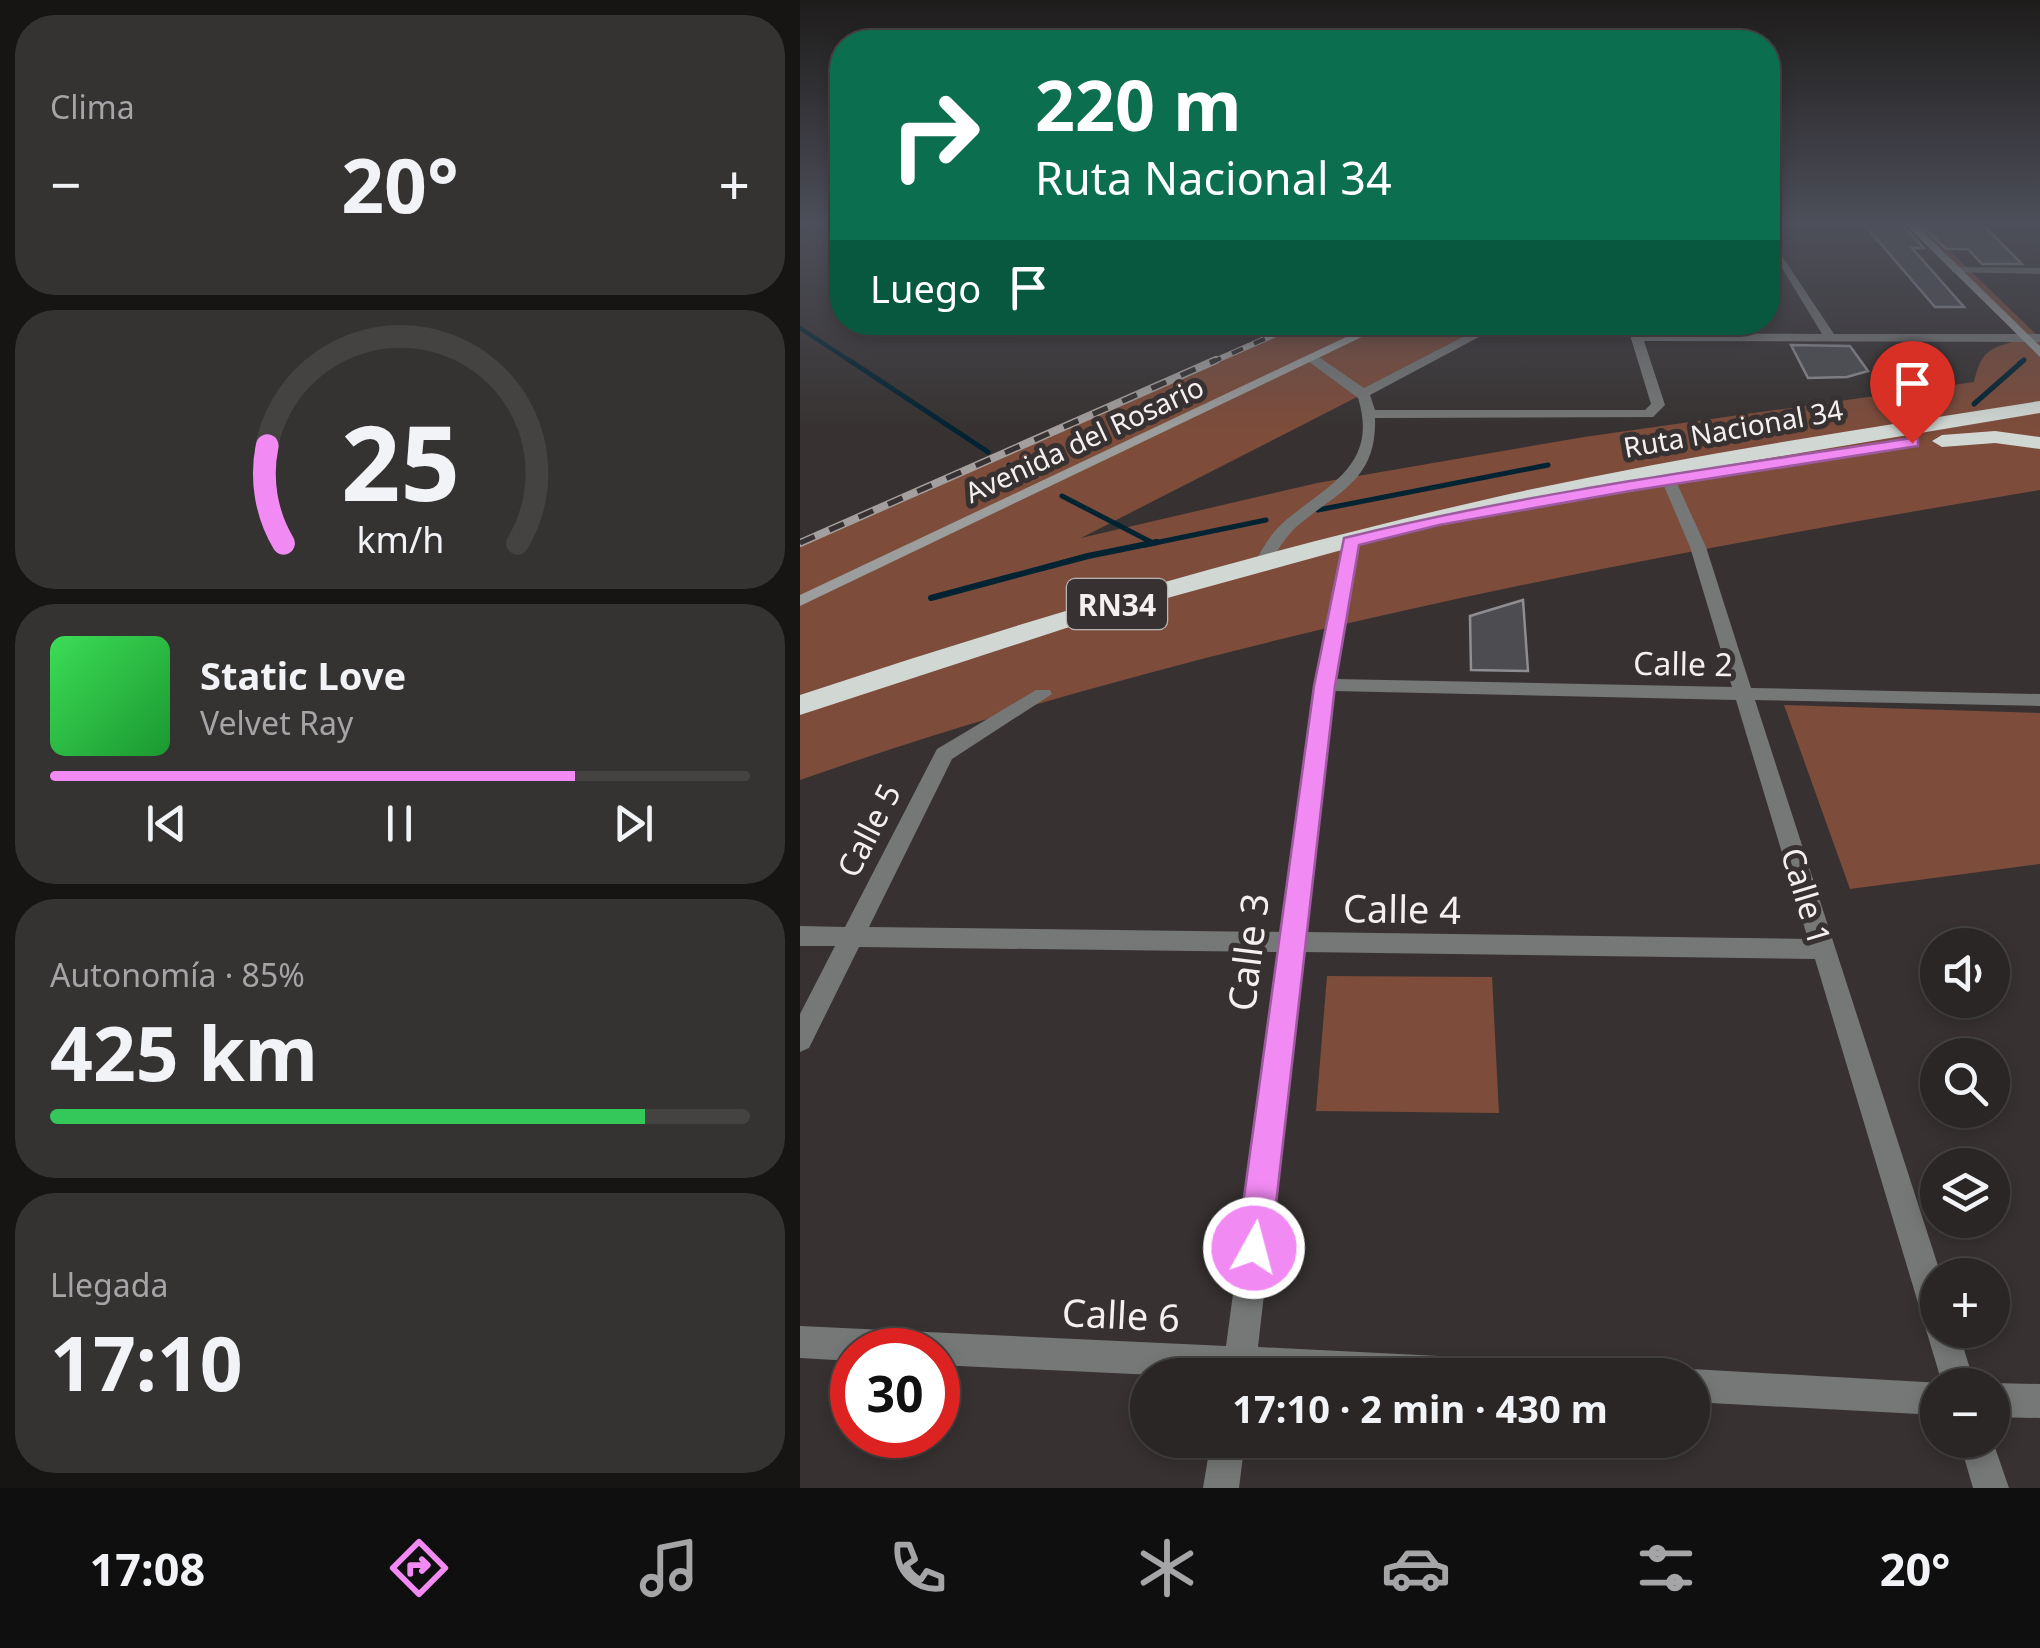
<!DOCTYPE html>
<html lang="es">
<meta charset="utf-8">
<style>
:root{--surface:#292625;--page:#353232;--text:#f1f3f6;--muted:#a5a5a7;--line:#454342;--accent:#f28af3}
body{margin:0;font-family:"Noto Sans",sans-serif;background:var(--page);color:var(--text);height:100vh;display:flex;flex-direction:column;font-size:38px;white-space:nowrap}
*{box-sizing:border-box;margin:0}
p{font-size:32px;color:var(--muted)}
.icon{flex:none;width:55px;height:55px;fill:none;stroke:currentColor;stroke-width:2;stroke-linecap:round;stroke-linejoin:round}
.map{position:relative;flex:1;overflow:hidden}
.panel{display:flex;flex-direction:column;gap:15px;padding:15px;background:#171514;width:800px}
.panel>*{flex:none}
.top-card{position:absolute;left:30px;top:30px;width:950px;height:305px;border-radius:40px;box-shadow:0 5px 15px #0003,0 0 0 2px var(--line);background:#0b6e4f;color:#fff;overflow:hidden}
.controls{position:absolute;left:1120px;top:928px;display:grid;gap:20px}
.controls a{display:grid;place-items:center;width:90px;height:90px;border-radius:50%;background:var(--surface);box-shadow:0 5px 15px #0003,0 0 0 2px var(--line);font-size:50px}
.speed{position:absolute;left:30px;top:1328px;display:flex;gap:20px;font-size:50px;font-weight:700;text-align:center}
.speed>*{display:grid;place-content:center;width:130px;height:130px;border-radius:50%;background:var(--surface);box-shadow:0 5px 15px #0003,0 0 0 2px var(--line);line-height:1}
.speed .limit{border:15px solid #d22;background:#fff;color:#111}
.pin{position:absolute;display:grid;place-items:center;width:85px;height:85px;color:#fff;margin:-102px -42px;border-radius:50% 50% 50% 0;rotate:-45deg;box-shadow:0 0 10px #0007}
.pin .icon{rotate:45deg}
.me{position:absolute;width:110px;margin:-55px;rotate:7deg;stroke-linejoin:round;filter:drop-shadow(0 0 8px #0008)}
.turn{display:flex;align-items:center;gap:35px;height:210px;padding:0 40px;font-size:45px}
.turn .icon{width:130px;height:130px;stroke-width:2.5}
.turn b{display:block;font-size:70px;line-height:85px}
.then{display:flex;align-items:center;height:95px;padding:0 40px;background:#0003;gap:20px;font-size:38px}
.big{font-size:75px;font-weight:700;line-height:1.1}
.panel .tile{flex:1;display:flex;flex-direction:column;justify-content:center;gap:15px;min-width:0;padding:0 35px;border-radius:40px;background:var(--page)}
.panel .dial{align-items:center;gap:0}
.dial svg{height:260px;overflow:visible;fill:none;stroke:var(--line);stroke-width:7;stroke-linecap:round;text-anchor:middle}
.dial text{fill:var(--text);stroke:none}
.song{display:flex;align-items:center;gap:30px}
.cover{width:120px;height:120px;border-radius:15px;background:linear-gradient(135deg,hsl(130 70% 55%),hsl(130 70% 35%))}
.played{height:10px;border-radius:5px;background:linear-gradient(90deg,var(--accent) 75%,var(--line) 75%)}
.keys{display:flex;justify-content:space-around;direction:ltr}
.heat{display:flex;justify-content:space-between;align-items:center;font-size:55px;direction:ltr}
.charge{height:15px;border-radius:8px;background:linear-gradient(90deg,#34c759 85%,var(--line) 0)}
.trip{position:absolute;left:330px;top:1358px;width:580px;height:100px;border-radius:50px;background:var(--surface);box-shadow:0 5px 15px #0003,0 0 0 2px var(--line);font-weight:700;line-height:100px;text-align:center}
.dock{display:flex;height:160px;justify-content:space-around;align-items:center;background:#100f0f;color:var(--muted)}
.dock .icon{width:70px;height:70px}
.dock .on{color:var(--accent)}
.dock b{font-size:45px;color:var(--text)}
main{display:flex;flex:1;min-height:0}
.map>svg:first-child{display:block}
.green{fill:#7d4c3a}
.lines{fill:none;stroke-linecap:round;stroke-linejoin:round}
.stream-far2{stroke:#012332;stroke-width:4}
.stream-far1{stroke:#012332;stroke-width:5}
.stream{stroke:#012332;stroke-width:6}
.building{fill:#4d4d51;stroke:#8e8d92;stroke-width:2.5}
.street{fill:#767877;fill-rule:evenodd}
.secondary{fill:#9b9e9c;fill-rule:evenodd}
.highway{fill:#d1d7d3;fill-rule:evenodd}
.rail-far1-casing{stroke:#a39f9e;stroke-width:6}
.rail-casing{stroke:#a39f9e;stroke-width:8}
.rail-far1{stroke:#373231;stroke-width:4;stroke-dasharray:12;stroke-linecap:butt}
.rail{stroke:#373231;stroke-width:5;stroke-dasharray:16;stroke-linecap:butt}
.route{fill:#f28af3;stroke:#9d5a9e;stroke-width:2.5}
.labels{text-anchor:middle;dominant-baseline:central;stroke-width:10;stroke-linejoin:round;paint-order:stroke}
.far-street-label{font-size:28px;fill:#f3f0ef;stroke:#373231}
.shield{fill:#373231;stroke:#bbb7b6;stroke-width:2.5}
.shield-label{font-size:30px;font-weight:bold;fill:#f3f0ef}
.street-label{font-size:32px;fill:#f3f0ef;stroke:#373231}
.near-street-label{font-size:38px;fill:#f3f0ef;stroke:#373231}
</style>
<main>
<section class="panel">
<div class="tile"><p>Clima</p>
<div class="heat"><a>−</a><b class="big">20°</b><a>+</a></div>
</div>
<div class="tile dial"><svg viewBox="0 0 100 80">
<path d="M14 69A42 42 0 1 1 86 69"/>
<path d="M14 69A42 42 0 0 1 9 39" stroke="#f28af3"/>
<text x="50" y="56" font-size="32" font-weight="700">25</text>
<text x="50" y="72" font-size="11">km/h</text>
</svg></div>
<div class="tile">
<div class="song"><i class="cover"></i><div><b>Static Love</b><p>Velvet Ray</p></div></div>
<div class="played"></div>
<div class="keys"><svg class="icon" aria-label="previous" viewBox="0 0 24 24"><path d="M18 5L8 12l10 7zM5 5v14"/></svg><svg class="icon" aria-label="pause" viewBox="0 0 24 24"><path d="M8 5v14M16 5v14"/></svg><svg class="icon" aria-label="next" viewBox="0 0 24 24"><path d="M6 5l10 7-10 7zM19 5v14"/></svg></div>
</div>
<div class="tile"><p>Autonomía · 85%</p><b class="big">425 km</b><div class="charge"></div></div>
<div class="tile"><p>Llegada</p><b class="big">17:10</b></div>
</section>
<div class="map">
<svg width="1240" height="1488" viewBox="0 0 1240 1488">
<rect width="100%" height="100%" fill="#373231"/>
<g class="green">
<path d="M1108,222H1120L1240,338V490C822,560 401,639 0,780V543L503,323H702L281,538L517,483L784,437L1174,382C1182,346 1193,349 1224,338Z"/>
<polygon points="984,705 1240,713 1240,864 1050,889"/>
<polygon points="527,976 692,977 699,1113 516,1111"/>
</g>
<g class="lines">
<g class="stream-far2">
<polyline points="0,328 53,363"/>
<polyline points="1219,363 1224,360"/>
</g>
<g class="stream-far1">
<polyline points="49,360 188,452"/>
<polyline points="1174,404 1224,360"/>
<polyline points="209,465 225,474"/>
<polyline points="262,496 351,542"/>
<polyline points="518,510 748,465"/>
<polyline points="345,545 466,520"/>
</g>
<polyline class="stream" points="131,598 288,556 357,542"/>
</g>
<g class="building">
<polygon points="1062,222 1099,222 1124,248 1112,248 1164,307 1135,307"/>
<polygon points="1118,222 1180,222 1222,264 1182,264 1168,249 1146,249"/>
<polygon points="991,345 1050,346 1068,371 1047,377 1008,378"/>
<polygon points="723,600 728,671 671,670 670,616"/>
</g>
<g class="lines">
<g class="street">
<path d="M968,235L1034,334H1240V342L844,341L865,405L853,417L575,418C577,482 536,492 495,528C483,540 476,553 468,567H456L454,564C463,547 471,533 486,520C528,485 579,465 558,398L508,361V355H516L564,388L692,322H707L570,395L575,410H845L851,404L826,322H838L841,333L1022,334L968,245Z"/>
<polygon points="1156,267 1240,268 1240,274 1152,272 1152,268"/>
<path d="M868,475L875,479L906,547L951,688L1240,694V706L955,700L1141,1275H1138V1330H1158L1175,1385H1138V1415L892,1402V1375H880L892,1369L1142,1383L1015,959L503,952L458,1347L698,1359L710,1363L714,1375H355L138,1365V1350H52V1361L0,1358V1326L426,1346L479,952L59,947L9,1048L0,1052V1014L35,946H0V926L45,927L137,749L236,690H250L252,694L152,759L69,927L482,932L516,685L545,539L551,537L559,542L535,679L932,687L890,547L861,479ZM534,691L936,700L1008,939L506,932Z"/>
<polygon points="1192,1383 1240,1384 1240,1418 1192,1417 1192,1385 1188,1385"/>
<polygon points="1192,1439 1209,1488 1173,1488 1159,1440"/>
<polygon points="411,1440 445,1440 439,1488 403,1488"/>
</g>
<g class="secondary">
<polygon points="1103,222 1113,222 1240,346 1240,357"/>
<polygon points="578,322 593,322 0,606 0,595"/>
</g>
<g class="highway">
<path d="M1240,401V413L862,476L607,532L309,614L0,715V695C232,618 466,549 705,495C882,456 1061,429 1240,401Z"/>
<polygon points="1195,431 1240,437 1240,449 1195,443 1142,447 1132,441 1142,435"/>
</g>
<defs>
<polyline id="rail-far1" points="410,363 503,322"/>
<polyline id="rail" points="0,543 416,360"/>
</defs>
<use href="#rail-far1" class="rail-far1-casing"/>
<use href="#rail" class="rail-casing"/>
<use href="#rail-far1" class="rail-far1"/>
<use href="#rail" class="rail"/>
</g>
<linearGradient id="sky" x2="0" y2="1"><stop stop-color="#1e1c1b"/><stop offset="0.52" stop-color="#4d4f5a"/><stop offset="1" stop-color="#4d4f5a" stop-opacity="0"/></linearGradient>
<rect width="1240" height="430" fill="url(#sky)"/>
<path class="route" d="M1112,438L1118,439V446L830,491L639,525L559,545L535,686L471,1248L466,1260L454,1265L442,1260L437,1248L514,686L544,538C731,492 922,467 1112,438Z"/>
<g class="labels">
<g class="far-street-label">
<text transform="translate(933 428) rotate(-10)">Ruta Nacional 34</text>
<text transform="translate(284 439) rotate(-25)">Avenida del Rosario</text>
</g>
<rect class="shield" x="267" y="579" width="100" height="50" rx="8"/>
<g class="shield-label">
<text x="317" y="604">RN34</text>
</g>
<g class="street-label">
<text transform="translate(883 663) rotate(1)">Calle 2</text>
<text transform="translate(68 830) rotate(-63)">Calle 5</text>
<text transform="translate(1007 896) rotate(73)">Calle 1</text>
</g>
<g class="near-street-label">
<text transform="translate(602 908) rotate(1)">Calle 4</text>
<text transform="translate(447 952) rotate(-83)">Calle 3</text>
<text transform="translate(321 1314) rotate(3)">Calle 6</text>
</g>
</g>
</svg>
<div class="controls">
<a><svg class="icon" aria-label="sound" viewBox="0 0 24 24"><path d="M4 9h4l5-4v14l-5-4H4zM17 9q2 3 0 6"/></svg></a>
<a><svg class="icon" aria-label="search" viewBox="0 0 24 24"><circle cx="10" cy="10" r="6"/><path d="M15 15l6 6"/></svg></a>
<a><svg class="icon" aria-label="layers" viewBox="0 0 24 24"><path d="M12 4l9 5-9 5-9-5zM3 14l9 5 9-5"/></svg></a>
<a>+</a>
<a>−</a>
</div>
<div class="speed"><div class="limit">30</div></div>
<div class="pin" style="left:1112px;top:443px;background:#d93025"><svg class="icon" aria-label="arrive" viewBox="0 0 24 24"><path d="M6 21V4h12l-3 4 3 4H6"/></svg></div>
<svg class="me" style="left:454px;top:1248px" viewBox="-20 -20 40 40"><circle r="17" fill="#f28af3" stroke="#fff" stroke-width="3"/><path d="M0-11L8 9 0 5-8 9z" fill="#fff"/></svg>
<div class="trip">17:10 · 2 min · 430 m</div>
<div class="top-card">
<div class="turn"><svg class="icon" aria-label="right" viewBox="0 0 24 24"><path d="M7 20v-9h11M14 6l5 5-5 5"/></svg><div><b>220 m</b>Ruta Nacional 34</div></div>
<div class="then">Luego<svg class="icon" aria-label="arrive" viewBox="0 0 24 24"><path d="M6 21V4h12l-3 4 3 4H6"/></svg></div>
</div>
</div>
</main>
<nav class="dock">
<b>17:08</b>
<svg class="icon on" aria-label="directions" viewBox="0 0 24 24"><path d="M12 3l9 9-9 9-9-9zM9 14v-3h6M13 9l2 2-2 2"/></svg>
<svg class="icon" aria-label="music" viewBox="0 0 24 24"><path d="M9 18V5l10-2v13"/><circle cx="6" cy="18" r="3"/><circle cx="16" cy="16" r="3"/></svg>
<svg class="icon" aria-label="phone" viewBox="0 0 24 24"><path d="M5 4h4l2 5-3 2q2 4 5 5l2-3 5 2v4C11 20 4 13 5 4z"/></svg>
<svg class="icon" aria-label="climate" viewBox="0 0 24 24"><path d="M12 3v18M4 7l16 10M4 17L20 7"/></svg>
<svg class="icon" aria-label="car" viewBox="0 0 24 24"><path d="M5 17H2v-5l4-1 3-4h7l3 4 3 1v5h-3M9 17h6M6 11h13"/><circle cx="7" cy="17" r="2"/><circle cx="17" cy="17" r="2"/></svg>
<svg class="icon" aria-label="filters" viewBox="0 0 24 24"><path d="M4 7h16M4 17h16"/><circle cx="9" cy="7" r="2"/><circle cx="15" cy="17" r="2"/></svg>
<b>20°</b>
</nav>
